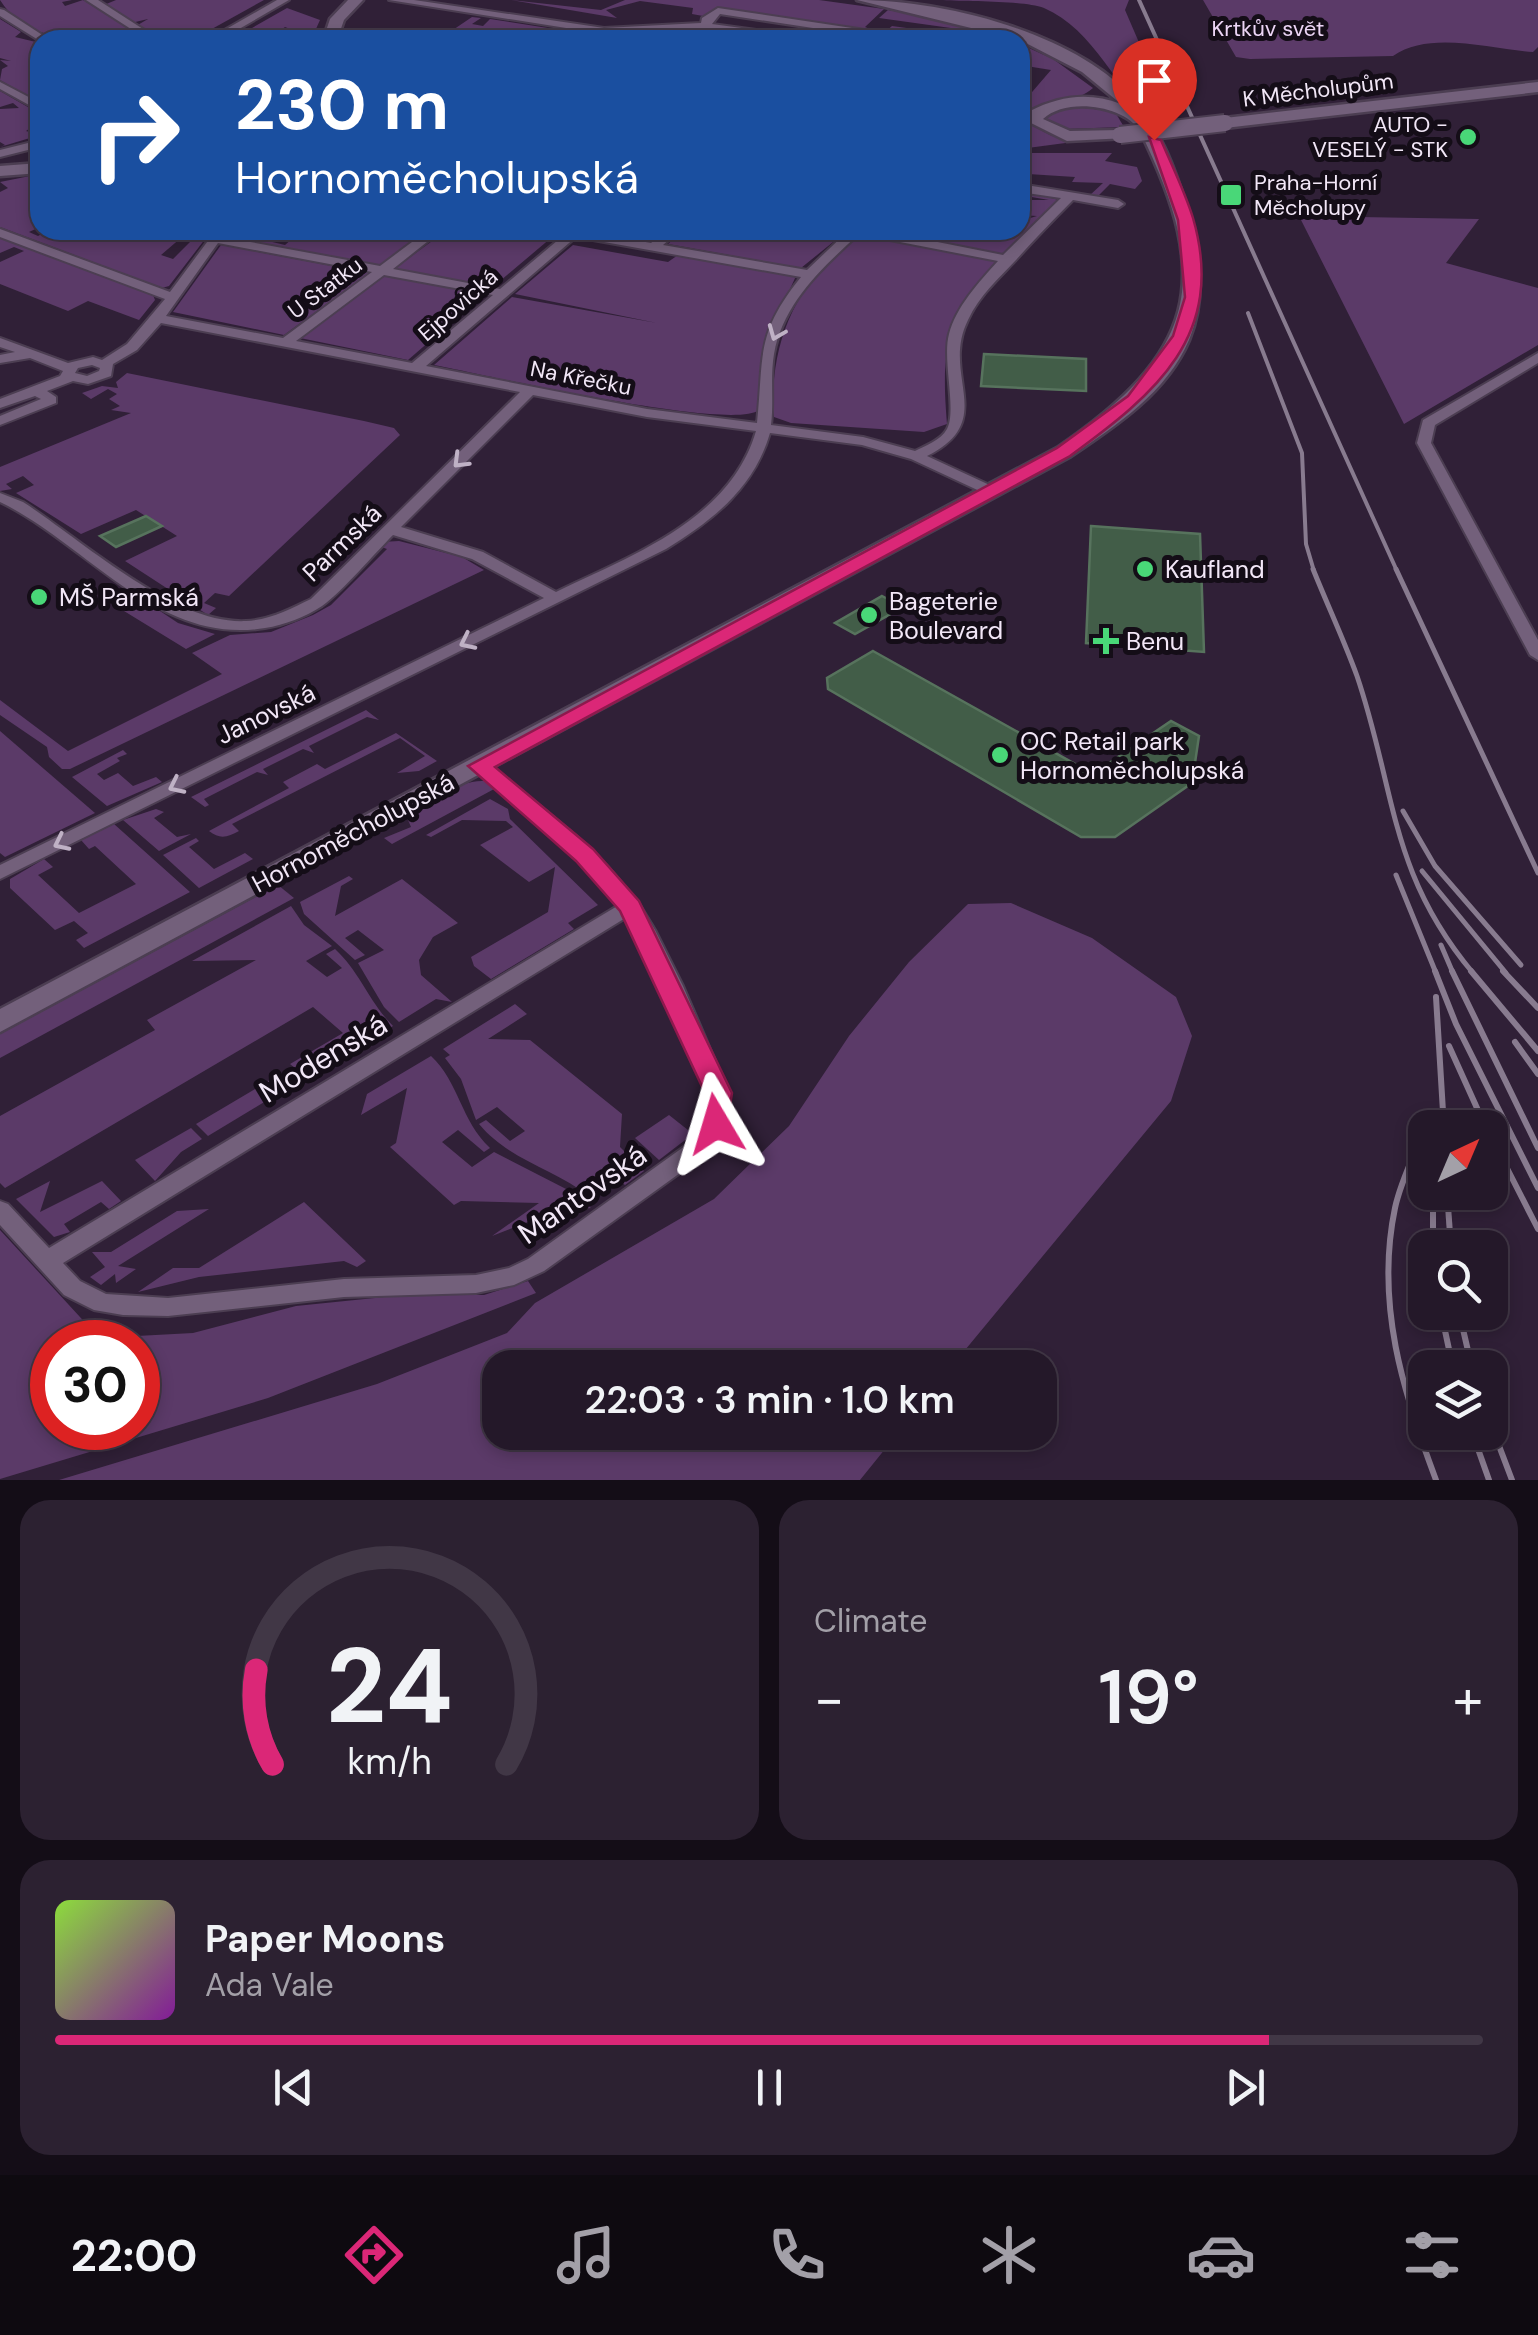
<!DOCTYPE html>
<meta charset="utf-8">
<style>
:root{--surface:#241829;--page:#2c2131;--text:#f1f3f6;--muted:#a3a0a8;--line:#413746;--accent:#db2777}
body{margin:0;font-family:"DM Sans",sans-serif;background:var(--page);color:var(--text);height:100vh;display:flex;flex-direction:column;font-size:38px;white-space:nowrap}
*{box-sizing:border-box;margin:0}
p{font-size:32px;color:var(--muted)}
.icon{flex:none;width:55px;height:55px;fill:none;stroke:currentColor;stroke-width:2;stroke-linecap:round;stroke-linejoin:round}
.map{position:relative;height:1480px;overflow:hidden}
.side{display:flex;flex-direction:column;gap:20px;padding:20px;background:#140d17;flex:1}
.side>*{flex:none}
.guide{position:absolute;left:30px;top:30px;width:1000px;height:210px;border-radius:30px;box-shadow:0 5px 15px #0003,0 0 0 2px var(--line);background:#1a4fa0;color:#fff;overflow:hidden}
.needle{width:65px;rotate:44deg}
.controls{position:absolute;left:1408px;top:1110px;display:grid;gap:20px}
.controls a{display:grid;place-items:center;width:100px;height:100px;border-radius:20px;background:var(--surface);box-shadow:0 5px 15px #0003,0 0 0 2px var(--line);font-size:50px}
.speed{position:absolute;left:30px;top:1320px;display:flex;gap:20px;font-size:50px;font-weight:700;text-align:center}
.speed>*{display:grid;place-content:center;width:130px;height:130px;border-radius:50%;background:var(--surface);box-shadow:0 5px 15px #0003,0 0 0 2px var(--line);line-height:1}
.speed .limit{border:15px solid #d22;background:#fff;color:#111}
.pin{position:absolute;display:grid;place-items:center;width:85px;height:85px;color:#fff;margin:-102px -42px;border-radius:50% 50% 50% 0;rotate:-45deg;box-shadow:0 0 10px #0007}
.pin .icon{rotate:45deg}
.me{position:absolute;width:110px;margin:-55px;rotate:353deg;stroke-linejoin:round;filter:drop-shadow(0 0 8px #0008)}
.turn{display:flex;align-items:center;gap:35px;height:210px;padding:0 40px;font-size:45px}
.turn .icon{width:130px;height:130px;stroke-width:2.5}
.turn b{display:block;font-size:70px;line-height:85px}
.big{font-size:75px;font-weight:600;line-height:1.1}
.side .tile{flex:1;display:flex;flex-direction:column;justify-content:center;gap:15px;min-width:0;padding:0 35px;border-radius:30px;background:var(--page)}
.side .dial{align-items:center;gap:0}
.dial svg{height:260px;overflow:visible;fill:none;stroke:var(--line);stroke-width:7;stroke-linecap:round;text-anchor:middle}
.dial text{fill:var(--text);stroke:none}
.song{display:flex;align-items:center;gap:30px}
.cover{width:120px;height:120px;border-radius:15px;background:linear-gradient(135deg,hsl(90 70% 55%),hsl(290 70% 35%))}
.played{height:10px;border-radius:5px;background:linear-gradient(90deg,var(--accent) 85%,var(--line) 85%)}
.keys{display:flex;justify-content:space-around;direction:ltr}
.heat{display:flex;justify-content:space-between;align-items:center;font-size:55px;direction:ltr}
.side .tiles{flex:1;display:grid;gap:20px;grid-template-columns:1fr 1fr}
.tile:last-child{grid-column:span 2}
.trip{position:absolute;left:482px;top:1350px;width:575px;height:100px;border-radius:30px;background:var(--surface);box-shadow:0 5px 15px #0003,0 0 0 2px var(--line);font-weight:600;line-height:100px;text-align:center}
.dock{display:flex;height:160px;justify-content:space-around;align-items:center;background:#0e0a10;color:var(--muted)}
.dock .icon{width:70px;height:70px}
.dock .selected{color:var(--accent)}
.dock b{font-size:45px;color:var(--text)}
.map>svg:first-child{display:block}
.green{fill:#5b3a68;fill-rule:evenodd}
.building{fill:#425d48;stroke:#57735d;stroke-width:2.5}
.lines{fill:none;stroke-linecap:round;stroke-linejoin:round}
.street-casing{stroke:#4c3e52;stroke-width:4}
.secondary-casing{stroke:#4c3e52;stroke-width:5}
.street{fill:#73607b;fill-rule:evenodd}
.secondary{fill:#73607b;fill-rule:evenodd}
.rail-far2{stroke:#887b8f;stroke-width:4}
.rail-far1{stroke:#887b8f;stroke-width:5}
.rail{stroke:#887b8f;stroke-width:6}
.secondary-bridge-casing{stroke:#4c3e52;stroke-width:20;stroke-linecap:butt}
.secondary-bridge{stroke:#73607b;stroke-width:16}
.oneway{stroke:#bfb1c5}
.route{fill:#db2777;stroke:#8e194d;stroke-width:2.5}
.poi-dot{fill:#49d778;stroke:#140d17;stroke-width:4}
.labels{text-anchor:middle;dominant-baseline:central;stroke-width:10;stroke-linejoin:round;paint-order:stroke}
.far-park-label{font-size:22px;fill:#ecd5f5;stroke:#140d17}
.far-street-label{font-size:22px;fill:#f2e7f7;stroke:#140d17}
.far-poi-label{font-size:22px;fill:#f2e7f7;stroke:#140d17;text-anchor:end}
.street-label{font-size:25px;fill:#f2e7f7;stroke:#140d17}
.poi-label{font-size:25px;fill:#f2e7f7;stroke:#140d17;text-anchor:start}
.near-street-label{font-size:30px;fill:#f2e7f7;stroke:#140d17}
</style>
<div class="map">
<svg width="1538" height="1480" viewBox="0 0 1538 1480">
<rect width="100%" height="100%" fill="#302037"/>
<g class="green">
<path d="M0,0H72L62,2L65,6L83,0L147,40C101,40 30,49 0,0Z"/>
<path d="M116,0H264L192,40L177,34L175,39L182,40C163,40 152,35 136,26L148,19L131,23L104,5Z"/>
<polygon points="511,0 601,10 625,0 819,0 884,9 865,27 870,29 861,30 718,7 703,16 692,14 693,8 640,1 606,10 617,18"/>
<path d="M943,0H1129L1125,10L1147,61L1155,67L1168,115L1179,122L1156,124C1117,91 1094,29 1044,8C1022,0 969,2 943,0Z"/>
<path d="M1203,0H1538V47L1533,52C1490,49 1430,30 1393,56L1250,59L1236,57Z"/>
<polygon points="287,8 320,20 311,40 289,40 300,33 285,27 281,30 289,33 280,39 284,40 231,40"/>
<path d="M888,10C929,17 969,27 1009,40H984L990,35L985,33L978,40L890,29L876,40L892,26L951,34L958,29L879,18Z"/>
<polygon points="472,17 481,18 472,24 483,26 490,19 548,28 532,40 438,40"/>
<polygon points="0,19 21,32 15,37 40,43 40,49 29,52 40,54 40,86 29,90 40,93 40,103 0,80 2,69 8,66 0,60 11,61 0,58"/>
<path d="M1020,44L1053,59L1093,88C1077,103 1049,99 1029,111V124L1052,136L1088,140L1020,149V106L1051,70L1020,65Z"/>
<polygon points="0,91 40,114 40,121 26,131 40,135 0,147 5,145 0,142 0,109 19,108 13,103 0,107"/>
<polygon points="1073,106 1115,112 1124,127 1064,129 1043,118 1054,109"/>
<polygon points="1020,153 1112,153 1105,161 1137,167 1142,181 1135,189 1110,184 1097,197 1089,196 1103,183 1072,182 1075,177 1028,174 1020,183"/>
<polygon points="40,174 31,178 40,182 40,227 29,232 38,236 49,230 132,230 142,236 159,230 189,231 161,255 173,259 198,234 212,230 169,286 162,288 0,227 0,192 8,188 0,182"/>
<polygon points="1020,190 1059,200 1004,255 871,230 911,230 930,237 935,232 929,230 1017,233 1020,221 1037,216 1020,215 1020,200 1049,200 1020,195"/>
<polygon points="1299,216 1479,219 1446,263 1538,288 1538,345 1404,424"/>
<polygon points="232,230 278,233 268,241 285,245 292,239 285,237 290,233 283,230 319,234 324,230 428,230 378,266 231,238"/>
<polygon points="447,230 532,230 528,237 539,240 547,234 535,230 558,232 493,287 394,269"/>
<polygon points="683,230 805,230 802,234 821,238 823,232 817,230 848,230 801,268 668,244"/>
<path d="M867,235L997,262C949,330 940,338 947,424L924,432L791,423L774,417C769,355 789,297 835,255C845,246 853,236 867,235Z"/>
<polygon points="0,238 153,295 155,300 139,320 88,301 68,311 0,284 0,262 24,251 14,247 0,253"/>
<polygon points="221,245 369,273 284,335 173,312"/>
<path d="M573,245L668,262L678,255L796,276L767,339L759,410C731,432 482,374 434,365L512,297L657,323L515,294Z"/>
<polygon points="384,276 484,294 408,360 300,338"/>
<polygon points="127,373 364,421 394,428 400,435 229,596 215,593 204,603 216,608 208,615 125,561 177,536 136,510 81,534 16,493 34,485 23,476 6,484 12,489 0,491 0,467 131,413 111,410 120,406 109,399 117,394 108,389 91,399 82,393 102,386 118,388 116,382"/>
<polygon points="399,541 462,557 484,570 70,769 62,769 49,757 47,747 0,715 0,700 68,751 222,674 192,653 230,635 271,632 313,615 331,605 387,549 379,546 382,542"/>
<polygon points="145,601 178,623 215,634 186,649 124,611"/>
<polygon points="366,710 379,720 367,717 309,746 314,753 303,749 263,769 268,775 257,772 204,799 209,805 205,807 191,797"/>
<polygon points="0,731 95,813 5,857 0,853"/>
<path d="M396,733L437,761L419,771L397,773L425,756L400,738L232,824L239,831C228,837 220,840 209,831L289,788L283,782L317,764L325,769Z"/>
<polygon points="123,750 127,754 117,758 120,761 97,774 104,780 118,773 133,786 156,777 162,782 107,806 72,777"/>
<path d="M485,781L496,788L392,844L384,838L411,827L408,820C428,805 458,779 485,781Z"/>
<polygon points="490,799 508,809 510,819 598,905 568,923 574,929 491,979 474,966 471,957 548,912 555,867 529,882 480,845 513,827 506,821 462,820 431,837 426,835"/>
<polygon points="156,809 164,812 154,818 177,837 191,834 159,851 123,820"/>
<polygon points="114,824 190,892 84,948 76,940 88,933 74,921 55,930 10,888 10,879 44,859 53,867 38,875 79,913 136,884 95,846 89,849 81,840"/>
<polygon points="196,838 199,841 189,847 214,869 245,853 253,859 199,888 163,855"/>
<polygon points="349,876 353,879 341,886 335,916 402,879 458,923 433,937 419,960 421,975 452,1002 436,999 399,1022 384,1007 358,963 384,950 358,930 345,938 365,955 355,960 304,914 300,902"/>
<polygon points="278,885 294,898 0,1058 0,1034"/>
<polygon points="1011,903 1092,938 1176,997 1192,1036 1171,1101 951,1367 500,1368 500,1432 898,1433 860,1480 59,1480 377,1384 507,1333 535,1303 714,1199 789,1126 849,1036 909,962 968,904"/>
<path d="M291,906L304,925L332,946L306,961L327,977L342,968L326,954L335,949C360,972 369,1002 393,1026L330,1062L296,1069L290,1064L343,1033L313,1007L5,1188L0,1183V1116L155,1030L147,1020L256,960L192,961Z"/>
<path d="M515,1004L527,1014L488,1039L530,1040L622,1114L620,1147L644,1171L625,1185L616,1178L590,1197C554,1168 510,1161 479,1124L486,1120L510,1141L525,1131L497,1107L476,1120L461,1079L445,1058L450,1055L443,1049Z"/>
<path d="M431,1056C459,1082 461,1121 490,1148L484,1152L458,1130L442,1142L472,1167L494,1152L568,1190L591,1208L551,1213L492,1236L539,1203L461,1201L454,1205L390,1147L396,1143L407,1088L361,1115L367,1094Z"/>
<polygon points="287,1070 299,1081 208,1136 196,1124"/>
<polygon points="669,1115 693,1134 659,1160 635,1138"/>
<polygon points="191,1128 202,1139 181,1152 155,1181 135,1160"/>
<polygon points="50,1181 40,1212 102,1181 121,1201 109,1209 101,1202 64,1224 70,1232 54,1237 16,1199"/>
<polygon points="304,1202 366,1261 357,1267 344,1261 199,1277 138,1292 173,1268 199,1268"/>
<polygon points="209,1209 118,1266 136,1269 116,1283 115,1274 101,1285 90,1277 105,1267 92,1252 111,1252 177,1211"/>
<path d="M0,1230L91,1329L118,1337L193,1333L296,1306L404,1295H484L528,1281L536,1293L268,1398L0,1479ZM52,1342H138V1428H52Z"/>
</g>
<g class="building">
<polygon points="984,354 1086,359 1086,391 981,386"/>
<polygon points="146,516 162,526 116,547 100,536"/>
<polygon points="1091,526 1200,534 1204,652 1086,643"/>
<polygon points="882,596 903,607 855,634 835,623"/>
<polygon points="873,651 1093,774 1171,721 1199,736 1192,783 1115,837 1081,837 828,689 827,678"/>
</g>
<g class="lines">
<defs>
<g id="street">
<polygon points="86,0 98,0 160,40 148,40"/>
<polygon points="277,0 289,0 220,40 207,40"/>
<polygon points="389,0 414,0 604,28 701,23 702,18 718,8 872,31 877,34 872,37 720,14 712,24 810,37 815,40 787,40 707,29 604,34"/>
<polygon points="0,9 4,10 50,40 40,41 0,16"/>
<polygon points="0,82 40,103 40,111 0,89"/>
<polygon points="40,140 40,147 0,157 0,150"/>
<path d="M1020,184L1118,200L1124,204L1118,208L1073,200C1053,220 1032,242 1015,261C998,279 979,296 968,320C940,376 999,420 927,456L996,488V494H986L911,459L862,445L770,433C754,488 713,520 666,549L0,879V865L544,598L472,559L393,535C372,556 345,589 322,606C305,617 285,625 265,628C158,646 87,544 0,502V493L23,502C82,540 174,625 246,621C270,620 290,609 311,599L520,392L161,323L137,350L113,364L111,376L88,384L73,381L47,391L56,397V403L0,425V416L41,399L35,396L0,408V399L60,376L63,371L30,358L0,363V355L15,352L0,347V338L68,363L93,357L102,360L127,344L165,299L0,237V229L170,292L216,230H226L223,237L380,266L428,230H442L393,269L500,289L564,235L552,230H579L651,243L666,230H680L663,245L807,270L849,230H877L1003,255L1061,198L1020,192ZM859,234L998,261C979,282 956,307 949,334C942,360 957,410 947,429C941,440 925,446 915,451L863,437L771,425C774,401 770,377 774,354C783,303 823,267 859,234ZM576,237L801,277C755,334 764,356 757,423L647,409L426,366ZM218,243L372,272L283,338L166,316ZM384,275L493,295L412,363L296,341ZM92,365L100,368L99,371L87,376L75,373L78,368ZM533,395L647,417L756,431C730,520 632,555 556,592L483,552L401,527Z"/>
<polygon points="1538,353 1538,363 1435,425 1431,443 1538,640 1538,660 1530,655 1417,443 1423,420"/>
<path d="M479,760L485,761L575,835L608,867L638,902L655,930L683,986L729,1093L727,1124L712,1150L544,1271L514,1285L476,1293L344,1297L168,1316L123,1315L94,1310L64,1295L0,1225V1201L8,1204L49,1248L619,905L579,859L473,769L470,765L473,761ZM627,917L663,986L707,1093L705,1124L696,1138L528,1259L509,1268L476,1275L344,1279L168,1298L106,1294L80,1281L63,1263Z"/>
</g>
<g id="secondary">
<polygon points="348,0 363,0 344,20 337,40 323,40 330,19"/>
<path d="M857,0C944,0 1079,33 1137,103C1161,132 1175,170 1186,205C1200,249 1207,296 1189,340C1167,392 1116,426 1071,456L0,1032V1009L1057,448C1195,354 1215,283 1140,131C1124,105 1066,97 1043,119L1070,131L1120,130L1128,135L1126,138L1067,141L1027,121L1030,111C1061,95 1090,92 1121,104L1082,72L1020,40Z"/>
<polygon points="1538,82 1538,92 1225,128 1217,123 1225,118"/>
<polygon points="40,163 40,173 0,176 0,166"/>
</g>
</defs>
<use href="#street" class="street-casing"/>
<use href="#secondary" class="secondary-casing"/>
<use href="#street" class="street"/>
<use href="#secondary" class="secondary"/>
<g class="rail-far2">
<polyline points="1139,0 1397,571"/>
<polyline points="1248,313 1302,453 1306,544 1314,571"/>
</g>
<g class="rail-far1">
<path d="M1313,569C1327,604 1344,640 1357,676C1396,791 1389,873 1473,973"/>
<polyline points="1396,569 1538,873"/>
<polyline points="1403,811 1435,866 1521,965"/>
<polyline points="1422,871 1506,973"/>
<polyline points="1396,875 1436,973"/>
<polyline points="1441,945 1453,973"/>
</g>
<g class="rail">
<polyline points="1435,971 1456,1024 1538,1188"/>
<polyline points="1452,971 1538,1148"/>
<polyline points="1471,971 1538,1051"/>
<polyline points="1503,971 1538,1008"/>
<polyline points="1436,997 1444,1128"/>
<polyline points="1515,1042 1538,1074"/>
<polyline points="1449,1046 1486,1128"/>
<path d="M1425,1128C1415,1154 1401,1180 1395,1208C1375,1303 1403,1392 1436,1480"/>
<polyline points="1490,1135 1538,1229"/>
<polyline points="1433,1192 1433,1248"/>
<polyline points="1447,1192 1451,1248"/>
<polyline points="1441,1312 1453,1368"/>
<polyline points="1459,1312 1472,1368"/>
<polyline points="1490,1422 1512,1480"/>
<polyline points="1472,1432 1489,1480"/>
</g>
<defs>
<polyline id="secondary-bridge" points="1120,135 1225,123"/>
</defs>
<use href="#secondary-bridge" class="secondary-bridge-casing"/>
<use href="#secondary-bridge" class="secondary-bridge"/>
</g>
<defs><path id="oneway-chevron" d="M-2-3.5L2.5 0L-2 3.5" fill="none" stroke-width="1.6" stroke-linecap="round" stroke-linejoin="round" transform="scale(2.5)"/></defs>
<g class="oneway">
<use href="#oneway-chevron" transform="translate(776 333) rotate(112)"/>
<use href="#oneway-chevron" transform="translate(460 461) rotate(135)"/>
<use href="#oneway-chevron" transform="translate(467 642) rotate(154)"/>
<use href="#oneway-chevron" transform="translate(176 786) rotate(154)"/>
<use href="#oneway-chevron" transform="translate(61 843) rotate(154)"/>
</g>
<path class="route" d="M1149,137L1161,140C1172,166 1185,192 1193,218C1227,336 1155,394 1070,456L495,767L593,849L639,901L732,1093L726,1131H707L703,1124L705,1093L620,911L576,861L468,766L1057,448L1128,396L1173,336L1185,297L1178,220Z"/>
<g class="poi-dot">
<circle cx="1468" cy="137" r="10"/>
<rect x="1219" y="183" width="24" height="24" rx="5"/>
<circle cx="1145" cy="569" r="10"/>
<circle cx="39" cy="597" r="10"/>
<circle cx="869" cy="615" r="10"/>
<path d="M1101 626h10v10h10v10h-10v10h-10v-10h-10v-10h10z"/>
<circle cx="1000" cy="755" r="10"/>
</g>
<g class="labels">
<g class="far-park-label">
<text x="1268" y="28">Krtkův svět</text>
</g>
<g class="far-street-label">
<text transform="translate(1318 90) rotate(-7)">K Měcholupům</text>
<text transform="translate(325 288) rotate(-37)">U Statku</text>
<text transform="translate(458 305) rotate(-41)">Ejpovická</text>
<text transform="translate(581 378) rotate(11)">Na Křečku</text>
</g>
<g class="far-poi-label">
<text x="1448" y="124">AUTO -<tspan x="1448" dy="25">VESELÝ - STK</tspan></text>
<text x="1254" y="182" text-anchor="start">Praha-Horní<tspan x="1254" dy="25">Měcholupy</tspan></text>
</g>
<g class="street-label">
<text transform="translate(342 543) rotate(-44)">Parmská</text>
<text transform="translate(266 714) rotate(-26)">Janovská</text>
<text transform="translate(353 833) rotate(-28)">Hornoměcholupská</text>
</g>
<g class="poi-label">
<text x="1165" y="569">Kaufland</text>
<text x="59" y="597">MŠ Parmská</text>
<text x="889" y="601">Bageterie<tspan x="889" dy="29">Boulevard</tspan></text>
<text x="1126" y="641">Benu</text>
<text x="1020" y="741">OC Retail park<tspan x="1020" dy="29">Hornoměcholupská</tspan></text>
</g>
<g class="near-street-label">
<text transform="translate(323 1058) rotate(-31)">Modenská</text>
<text transform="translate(582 1194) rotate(-35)">Mantovská</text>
</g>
</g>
</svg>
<div class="controls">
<a><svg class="needle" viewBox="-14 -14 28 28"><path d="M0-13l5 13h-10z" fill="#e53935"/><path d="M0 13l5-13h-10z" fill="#a3a0a8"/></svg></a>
<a><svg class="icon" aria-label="search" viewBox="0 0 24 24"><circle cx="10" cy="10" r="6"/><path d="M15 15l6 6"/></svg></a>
<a><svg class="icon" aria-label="layers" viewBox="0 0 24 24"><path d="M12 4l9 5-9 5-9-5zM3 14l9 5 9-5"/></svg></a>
</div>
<div class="speed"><div class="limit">30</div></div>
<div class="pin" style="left:1154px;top:140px;background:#d93025"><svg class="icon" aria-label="arrive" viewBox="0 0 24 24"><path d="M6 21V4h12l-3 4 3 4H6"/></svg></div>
<svg class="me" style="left:716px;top:1124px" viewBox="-20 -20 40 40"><path d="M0-17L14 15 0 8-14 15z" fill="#db2777" stroke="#fff" stroke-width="4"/></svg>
<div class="trip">22:03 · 3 min · 1.0 km</div>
<div class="guide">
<div class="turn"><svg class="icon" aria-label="right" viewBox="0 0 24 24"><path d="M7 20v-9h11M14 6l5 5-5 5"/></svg><div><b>230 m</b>Hornoměcholupská</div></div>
</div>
</div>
<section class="side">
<div class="tiles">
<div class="tile dial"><svg viewBox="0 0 100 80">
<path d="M14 69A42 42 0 1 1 86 69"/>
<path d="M14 69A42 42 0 0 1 9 40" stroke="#db2777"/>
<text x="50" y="56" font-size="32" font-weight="700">24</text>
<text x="50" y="72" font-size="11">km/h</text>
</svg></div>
<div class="tile"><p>Climate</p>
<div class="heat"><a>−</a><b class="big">19°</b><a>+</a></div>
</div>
<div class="tile">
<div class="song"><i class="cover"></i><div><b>Paper Moons</b><p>Ada Vale</p></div></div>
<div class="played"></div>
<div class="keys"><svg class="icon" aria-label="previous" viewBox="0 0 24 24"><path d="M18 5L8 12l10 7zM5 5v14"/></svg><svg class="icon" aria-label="pause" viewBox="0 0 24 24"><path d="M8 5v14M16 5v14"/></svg><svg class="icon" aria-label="next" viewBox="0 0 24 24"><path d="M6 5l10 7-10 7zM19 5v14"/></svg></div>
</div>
</div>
</section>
<nav class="dock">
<b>22:00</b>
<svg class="icon selected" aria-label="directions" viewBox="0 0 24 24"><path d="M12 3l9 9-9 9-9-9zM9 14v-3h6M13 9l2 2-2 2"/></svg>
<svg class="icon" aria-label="music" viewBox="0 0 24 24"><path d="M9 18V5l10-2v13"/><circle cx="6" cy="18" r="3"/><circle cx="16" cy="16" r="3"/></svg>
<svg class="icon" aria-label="phone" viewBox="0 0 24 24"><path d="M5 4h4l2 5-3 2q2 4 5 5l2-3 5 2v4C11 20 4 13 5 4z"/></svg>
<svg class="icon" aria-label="climate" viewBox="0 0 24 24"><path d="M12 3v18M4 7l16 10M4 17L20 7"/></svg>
<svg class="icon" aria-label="car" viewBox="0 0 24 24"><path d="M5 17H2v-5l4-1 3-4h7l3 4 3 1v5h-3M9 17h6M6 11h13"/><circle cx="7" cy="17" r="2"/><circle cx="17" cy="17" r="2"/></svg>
<svg class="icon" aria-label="filters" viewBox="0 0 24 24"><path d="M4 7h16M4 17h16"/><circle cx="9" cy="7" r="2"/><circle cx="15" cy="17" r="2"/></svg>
</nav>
